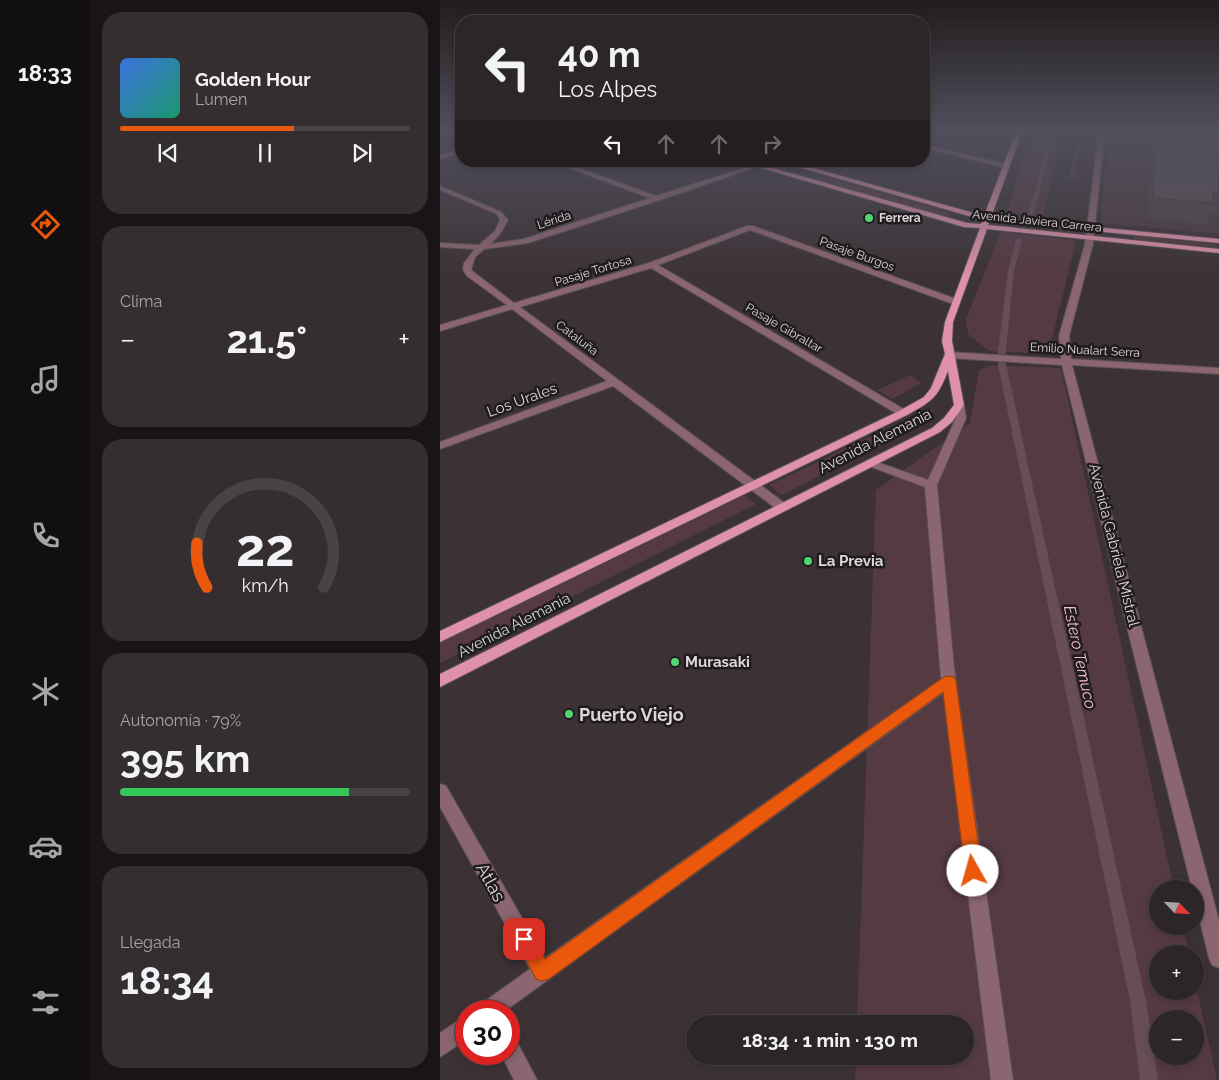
<!DOCTYPE html>
<html lang="es">
<meta charset="utf-8">
<style>
:root{--surface:#2d2628;--page:#352e30;--text:#f1f3f6;--muted:#a7a5a8;--line:#484345;--accent:#ea580c}
body{margin:0;font-family:Raleway,sans-serif;background:var(--page);color:var(--text);height:100vh;display:flex;flex-direction:column;font-size:19px;white-space:nowrap}
*{box-sizing:border-box;margin:0}
p{font-size:16px;color:var(--muted)}
.icon{flex:none;width:28px;height:28px;fill:none;stroke:currentColor;stroke-width:2;stroke-linecap:round;stroke-linejoin:round}
.map{position:relative;flex:1;overflow:hidden}
.sheet{display:flex;flex-direction:column;gap:12px;padding:12px;background:#191516;width:350px}
.sheet>*{flex:none}
.top-card{position:absolute;left:15px;top:15px;width:475px;height:152px;border-radius:20px;box-shadow:0 2px 8px #0003,0 0 0 1px var(--line);background:#2d2628;color:var(--text);overflow:hidden}
.needle{width:32px;rotate:115deg}
.fabs{position:absolute;left:709px;top:880px;display:grid;gap:10px}
.fabs a{display:grid;place-items:center;width:55px;height:55px;border-radius:50%;background:var(--surface);box-shadow:0 2px 8px #0003,0 0 0 1px var(--line);font-size:25px}
.speed{position:absolute;left:15px;top:1000px;display:flex;gap:10px;font-size:25px;font-weight:700;text-align:center}
.speed>*{display:grid;place-content:center;width:65px;height:65px;border-radius:50%;background:var(--surface);box-shadow:0 2px 8px #0003,0 0 0 1px var(--line);line-height:1}
.speed .limit{border:8px solid #d22;background:#fff;color:#111}
.pin{position:absolute;display:grid;place-items:center;width:42px;height:42px;color:#fff;margin:-21px;border-radius:10px;box-shadow:0 2px 8px #0006}
.me{position:absolute;width:55px;margin:-28px;rotate:353deg;stroke-linejoin:round;filter:drop-shadow(0 0 4px #0008)}
.turn{display:flex;align-items:center;gap:18px;height:105px;padding:0 20px;font-size:22px}
.turn .icon{width:65px;height:65px;stroke-width:2.5}
.turn b{display:block;font-size:35px;line-height:42px}
.lanes{display:flex;align-items:center;height:48px;padding:0 20px;background:#0003;justify-content:center;gap:25px;direction:ltr}
.lanes .off{opacity:.35}
.big{font-size:38px;font-weight:700;line-height:1.1}
.sheet .tile{flex:1;display:flex;flex-direction:column;justify-content:center;gap:8px;min-width:0;padding:0 18px;border-radius:20px;background:var(--page)}
.sheet .dial{align-items:center;gap:0}
.dial svg{height:130px;overflow:visible;fill:none;stroke:var(--line);stroke-width:7;stroke-linecap:round;text-anchor:middle}
.dial text{fill:var(--text);stroke:none}
.song{display:flex;align-items:center;gap:15px}
.cover{width:60px;height:60px;border-radius:8px;background:linear-gradient(135deg,hsl(220 70% 55%),hsl(160 70% 35%))}
.played{height:5px;border-radius:2px;background:linear-gradient(90deg,var(--accent) 60%,var(--line) 60%)}
.keys{display:flex;justify-content:space-around;direction:ltr}
.heat{display:flex;justify-content:space-between;align-items:center;font-size:28px;direction:ltr}
.charge{height:8px;border-radius:4px;background:linear-gradient(90deg,#34c759 79%,var(--line) 0)}
.trip{position:absolute;left:246px;top:1015px;width:288px;height:50px;border-radius:25px;background:var(--surface);box-shadow:0 2px 8px #0003,0 0 0 1px var(--line);font-weight:700;line-height:50px;text-align:center}
main{display:flex;flex:1;min-height:0}
.menu{display:flex;flex-direction:column;width:90px;justify-content:space-around;align-items:center;background:#120f10;color:var(--muted)}
.menu .icon{width:35px;height:35px}
.menu .current{color:var(--accent)}
.menu b{font-size:22px;color:var(--text)}
.map>svg:first-child{display:block}
.built{fill:#4c3b40}
.green{fill:#553a42;fill-rule:evenodd}
.lines{fill:none;stroke-linecap:round;stroke-linejoin:round}
.stream{fill:#664d56;fill-rule:evenodd}
.minor-casing{stroke:#595053;stroke-width:2}
.major-casing{stroke:#595053;stroke-width:2}
.minor{fill:#8b6570;fill-rule:evenodd}
.major{fill:#df91aa;fill-rule:evenodd}
.wall{fill:#4d4447}
.building{fill:#5a4f52;stroke:#3f3739}
.route{fill:#ea580c;stroke:#983908}
.poi-dot{fill:#51d674;stroke:#201c1d;stroke-width:2}
.labels{text-anchor:middle;dominant-baseline:central;stroke-width:5;stroke-linejoin:round;paint-order:stroke}
.far-poi-label{font-size:12px;font-weight:bold;fill:#ddd7d9;stroke:#201c1d;text-anchor:start}
.far-street-label{font-size:12px;fill:#ddd7d9;stroke:#201c1d}
.street-label{font-size:15px;fill:#ddd7d9;stroke:#201c1d}
.poi-label{font-size:15px;font-weight:bold;fill:#ddd7d9;stroke:#201c1d;text-anchor:start}
.water-label{font-size:16px;font-style:italic;fill:#f6becf;stroke:#201c1d}
.near-poi-label{font-size:18px;font-weight:bold;fill:#ddd7d9;stroke:#201c1d;text-anchor:start}
.near-street-label{font-size:18px;fill:#ddd7d9;stroke:#201c1d}
</style>
<main>
<nav class="menu">
<b>18:33</b>
<svg class="icon current" aria-label="directions" viewBox="0 0 24 24"><path d="M12 3l9 9-9 9-9-9zM9 14v-3h6M13 9l2 2-2 2"/></svg>
<svg class="icon" aria-label="music" viewBox="0 0 24 24"><path d="M9 18V5l10-2v13"/><circle cx="6" cy="18" r="3"/><circle cx="16" cy="16" r="3"/></svg>
<svg class="icon" aria-label="phone" viewBox="0 0 24 24"><path d="M5 4h4l2 5-3 2q2 4 5 5l2-3 5 2v4C11 20 4 13 5 4z"/></svg>
<svg class="icon" aria-label="climate" viewBox="0 0 24 24"><path d="M12 3v18M4 7l16 10M4 17L20 7"/></svg>
<svg class="icon" aria-label="car" viewBox="0 0 24 24"><path d="M5 17H2v-5l4-1 3-4h7l3 4 3 1v5h-3M9 17h6M6 11h13"/><circle cx="7" cy="17" r="2"/><circle cx="17" cy="17" r="2"/></svg>
<svg class="icon" aria-label="filters" viewBox="0 0 24 24"><path d="M4 7h16M4 17h16"/><circle cx="9" cy="7" r="2"/><circle cx="15" cy="17" r="2"/></svg>
</nav>
<section class="sheet">
<div class="tile">
<div class="song"><i class="cover"></i><div><b>Golden Hour</b><p>Lumen</p></div></div>
<div class="played"></div>
<div class="keys"><svg class="icon" aria-label="previous" viewBox="0 0 24 24"><path d="M18 5L8 12l10 7zM5 5v14"/></svg><svg class="icon" aria-label="pause" viewBox="0 0 24 24"><path d="M8 5v14M16 5v14"/></svg><svg class="icon" aria-label="next" viewBox="0 0 24 24"><path d="M6 5l10 7-10 7zM19 5v14"/></svg></div>
</div>
<div class="tile"><p>Clima</p>
<div class="heat"><a>−</a><b class="big">21.5°</b><a>+</a></div>
</div>
<div class="tile dial"><svg viewBox="0 0 100 80">
<path d="M14 69A42 42 0 1 1 86 69"/>
<path d="M14 69A42 42 0 0 1 8 42" stroke="#ea580c"/>
<text x="50" y="56" font-size="32" font-weight="700">22</text>
<text x="50" y="72" font-size="11">km/h</text>
</svg></div>
<div class="tile"><p>Autonomía · 79%</p><b class="big">395 km</b><div class="charge"></div></div>
<div class="tile"><p>Llegada</p><b class="big">18:34</b></div>
</section>
<div class="map">
<svg width="779" height="1080" viewBox="0 0 779 1080">
<rect width="100%" height="100%" fill="#3c3235"/>
<polygon class="built" points="669,137 779,142 779,234 660,223"/>
<g class="green">
<polygon points="593,129 624,129 621,133 603,217 568,212 578,171"/>
<polygon points="639,129 644,129 635,179 629,179"/>
<polygon points="669,129 779,129 779,142 669,137"/>
<polygon points="372,178 389,178 511,213 509,217"/>
<polygon points="561,232 634,240 635,246 608,354 549,351 528,334 526,319"/>
<polygon points="694,236 779,245 779,247 694,239"/>
<path d="M552,365L621,368L734,889H718V926H743L749,954H718V991H755V982L777,1080H415L416,1056H525V1024H417L436,490L530,423L539,370ZM718,1019H755V1056H718Z"/>
<polygon points="470,375 482,383 452,399 438,390"/>
<polygon points="496,409 476,427 342,495 329,485 465,420"/>
<polygon points="305,495 316,504 0,663 0,643"/>
</g>
<g class="lines">
<g class="stream">
<polygon points="612,129 616,129 592,218 587,219"/>
<polygon points="579,238 582,240 574,271 565,360 706,1001 718,1080 700,1080 690,1001 557,360 568,271 576,240"/>
</g>
<defs>
<g id="minor">
<polygon points="659,129 665,129 653,244 629,336 631,359 779,368 779,374 632,365 779,921 779,968 772,965 769,958 755,901 755,889 752,889 622,365 509,358 504,355 509,352 621,359 619,336 645,244"/>
<polygon points="484,144 568,165 569,166 566,168 484,148"/>
<polygon points="21,149 21,153 0,159 0,155"/>
<polygon points="110,161 119,161 216,196 314,165 319,166 220,200 88,243 44,249 35,257 31,270 74,303 209,263 307,226 313,226 519,300 519,304 513,304 310,230 218,265 467,411 468,413 467,415 459,415 211,268 80,307 346,504 348,507 346,510 338,510 173,386 0,449 0,442 167,381 72,309 0,331 0,325 67,305 27,276 23,270 24,263 35,249 0,247 0,243 39,245 55,231 60,220 57,214 0,190 0,186 61,212 68,220 60,234 50,244 84,239 210,198"/>
<polygon points="519,402 524,405 526,418 497,485 514,667 573,1080 551,1080 503,693 65,1011 38,1011 41,1004 90,969 0,807 0,784 6,786 105,958 501,679 485,487 426,465 424,463 426,461 434,461 488,480 516,418 514,405"/>
<polygon points="26,1017 26,1040 0,1057 0,1033 19,1020"/>
<polygon points="69,1037 76,1040 97,1080 74,1080 61,1054 69,1054"/>
</g>
<path id="major" d="M577,129H583L551,217L779,239V243L550,221L548,225L779,249V253L547,229L513,322L512,341L524,405L512,422L500,432L0,687V674L492,428L504,418L514,405L508,371C497,399 492,401 467,415L0,642V631L459,411L484,397L491,388L505,354L502,341L505,322L540,228L524,227L297,161H308L527,223L541,224L543,220L337,161H348L544,216Z"/>
</defs>
<use href="#minor" class="minor-casing"/>
<use href="#major" class="major-casing"/>
<use href="#minor" class="minor"/>
<use href="#major" class="major"/>
</g>
<polygon class="wall" points="714,129 752,129 779,131 779,214 771,213 768,225 708,219 710,144"/>
<polygon class="building" points="715,129 752,129 779,131 779,192 772,192 774,203 713,198"/>
<linearGradient id="sky" x2="0" y2="1"><stop stop-color="#211c1d"/><stop offset="0.46" stop-color="#504f5c"/><stop offset="1" stop-color="#504f5c" stop-opacity="0"/></linearGradient>
<rect width="779" height="280" fill="url(#sky)"/>
<polygon class="route" points="509,676 514,677 516,681 542,871 539,877 533,879 527,877 525,871 503,692 109,979 102,981 96,979 75,939 77,933 84,931 90,933 105,959 504,677"/>
<g class="poi-dot">
<circle cx="429" cy="218" r="5"/>
<circle cx="368" cy="561" r="5"/>
<circle cx="235" cy="662" r="5"/>
<circle cx="129" cy="714" r="5"/>
</g>
<g class="labels">
<g class="far-poi-label">
<text x="439" y="218">Ferrera</text>
</g>
<g class="far-street-label">
<text transform="translate(114 220) rotate(-18)">Lérida</text>
<text transform="translate(597 221) rotate(6)">Avenida Javiera Carrera</text>
<text transform="translate(417 254) rotate(20)">Pasaje Burgos</text>
<text transform="translate(153 271) rotate(-17)">Pasaje Tortosa</text>
<text transform="translate(344 328) rotate(30)">Pasaje Gibraltar</text>
<text transform="translate(137 338) rotate(37)">Cataluña</text>
<text transform="translate(645 350) rotate(3)">Emilio Nualart Serra</text>
</g>
<g class="street-label">
<text transform="translate(82 400) rotate(-20)">Los Urales</text>
<text transform="translate(435 441) rotate(-27)">Avenida Alemania</text>
<text transform="translate(674 545) rotate(76)">Avenida Gabriela Mistral</text>
<text transform="translate(74 625) rotate(-27)">Avenida Alemania</text>
</g>
<g class="poi-label">
<text x="378" y="561">La Previa</text>
<text x="245" y="662">Murasaki</text>
</g>
<g class="water-label">
<text transform="translate(640 657) rotate(78)">Estero Temuco</text>
</g>
<g class="near-poi-label">
<text x="139" y="714">Puerto Viejo</text>
</g>
<g class="near-street-label">
<text transform="translate(51 882) rotate(61)">Atlas</text>
</g>
</g>
</svg>
<div class="fabs">
<a><svg class="needle" viewBox="-14 -14 28 28"><path d="M0-13l5 13h-10z" fill="#e53935"/><path d="M0 13l5-13h-10z" fill="#a7a5a8"/></svg></a>
<a>+</a>
<a>−</a>
</div>
<div class="speed"><div class="limit">30</div></div>
<div class="pin" style="left:84px;top:939px;background:#d93025"><svg class="icon" aria-label="arrive" viewBox="0 0 24 24"><path d="M6 21V4h12l-3 4 3 4H6"/></svg></div>
<svg class="me" style="left:533px;top:871px" viewBox="-20 -20 40 40"><circle r="19" fill="#fff"/><path d="M0-13L10 11 0 6-10 11z" fill="#ea580c"/></svg>
<div class="trip">18:34 · 1 min · 130 m</div>
<div class="top-card">
<div class="turn"><svg class="icon" aria-label="left" viewBox="0 0 24 24"><path d="M17 20v-9H6M10 6l-5 5 5 5"/></svg><div><b>40 m</b>Los Alpes</div></div>
<div class="lanes"><svg class="icon" aria-label="left" viewBox="0 0 24 24"><path d="M17 20v-9H6M10 6l-5 5 5 5"/></svg><svg class="icon off" aria-label="ahead" viewBox="0 0 24 24"><path d="M12 20V5M6 11l6-6 6 6"/></svg><svg class="icon off" aria-label="ahead" viewBox="0 0 24 24"><path d="M12 20V5M6 11l6-6 6 6"/></svg><svg class="icon off" aria-label="right" viewBox="0 0 24 24"><path d="M7 20v-9h11M14 6l5 5-5 5"/></svg></div>
</div>
</div>
</main>
